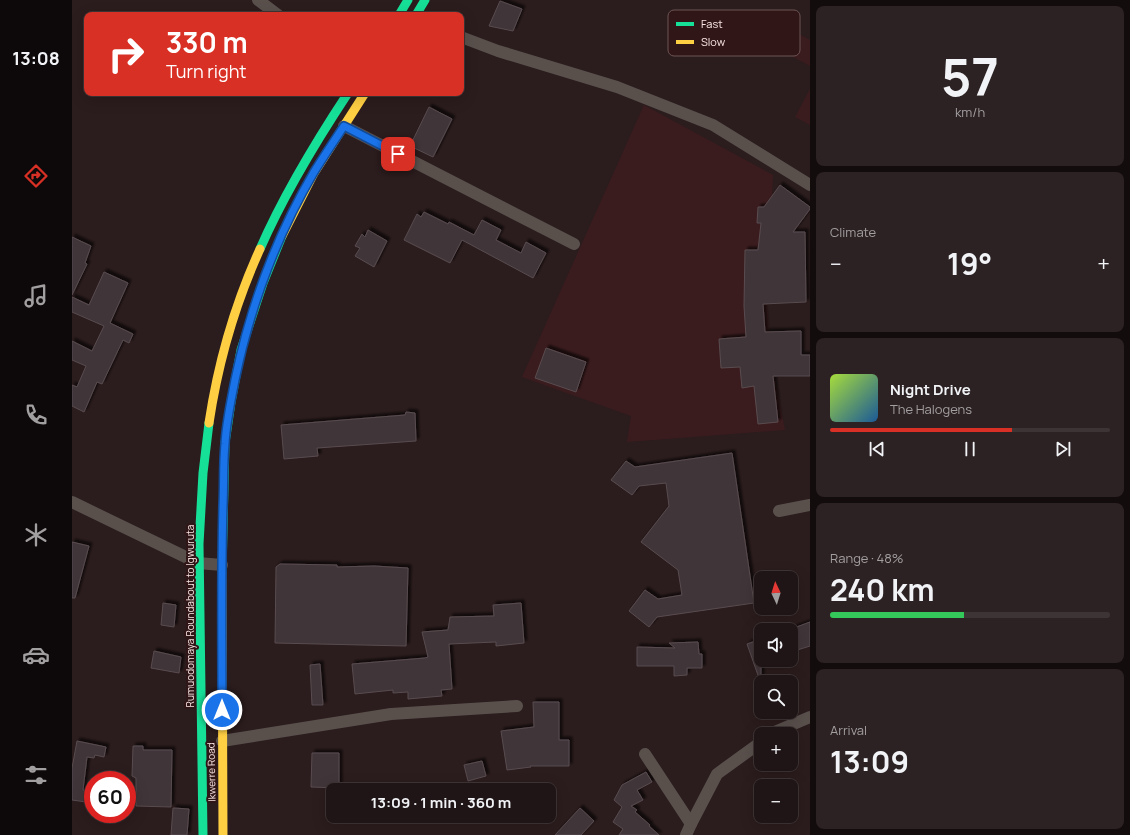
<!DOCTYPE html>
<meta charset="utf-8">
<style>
:root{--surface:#201516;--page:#2d2223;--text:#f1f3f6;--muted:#a29fa1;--line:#3d3435;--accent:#d93025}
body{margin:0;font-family:Manrope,sans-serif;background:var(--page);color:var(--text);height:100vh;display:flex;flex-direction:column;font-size:15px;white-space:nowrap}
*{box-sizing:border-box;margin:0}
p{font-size:13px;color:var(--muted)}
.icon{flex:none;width:22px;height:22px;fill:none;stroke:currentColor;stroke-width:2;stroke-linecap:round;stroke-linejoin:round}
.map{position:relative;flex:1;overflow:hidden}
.drawer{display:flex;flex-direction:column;gap:6px;padding:6px;background:#120c0c;width:320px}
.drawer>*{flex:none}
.top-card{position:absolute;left:12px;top:12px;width:380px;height:84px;border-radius:8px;box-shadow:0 4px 16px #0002,0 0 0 1px var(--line);background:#d93025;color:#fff;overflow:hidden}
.needle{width:26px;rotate:356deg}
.controls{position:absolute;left:682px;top:571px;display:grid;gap:8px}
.controls a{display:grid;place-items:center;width:44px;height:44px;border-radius:8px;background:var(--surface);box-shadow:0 4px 16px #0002,0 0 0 1px var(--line);font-size:20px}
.speed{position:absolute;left:12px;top:771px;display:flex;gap:8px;font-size:20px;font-weight:700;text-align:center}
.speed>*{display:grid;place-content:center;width:52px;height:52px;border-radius:50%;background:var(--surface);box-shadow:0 4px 16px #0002,0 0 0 1px var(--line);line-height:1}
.speed .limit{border:6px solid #d22;background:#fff;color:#111}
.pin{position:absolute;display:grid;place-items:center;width:34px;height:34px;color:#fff;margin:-17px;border-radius:8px;box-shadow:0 2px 6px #0006}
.me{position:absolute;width:44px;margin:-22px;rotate:0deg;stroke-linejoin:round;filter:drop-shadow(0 0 3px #0008)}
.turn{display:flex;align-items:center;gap:14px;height:84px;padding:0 16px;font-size:18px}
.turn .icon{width:52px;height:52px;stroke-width:2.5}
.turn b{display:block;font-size:28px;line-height:34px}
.big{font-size:30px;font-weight:700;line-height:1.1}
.drawer .widget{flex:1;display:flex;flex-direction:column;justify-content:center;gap:6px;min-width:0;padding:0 14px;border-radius:8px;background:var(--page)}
.drawer .dial{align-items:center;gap:0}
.dial b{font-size:52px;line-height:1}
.song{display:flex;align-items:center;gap:12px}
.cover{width:48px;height:48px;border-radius:6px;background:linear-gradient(135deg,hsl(80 70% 55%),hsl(210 70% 35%))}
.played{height:4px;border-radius:2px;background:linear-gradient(90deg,var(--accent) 65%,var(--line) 65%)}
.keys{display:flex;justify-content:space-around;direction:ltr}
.heat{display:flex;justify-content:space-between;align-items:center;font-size:22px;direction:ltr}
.charge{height:6px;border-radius:3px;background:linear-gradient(90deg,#34c759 48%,var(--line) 0)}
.trip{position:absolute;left:254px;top:783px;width:230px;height:40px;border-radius:8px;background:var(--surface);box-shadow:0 4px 16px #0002,0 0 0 1px var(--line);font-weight:700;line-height:40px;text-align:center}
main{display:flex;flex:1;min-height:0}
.menu{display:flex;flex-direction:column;width:72px;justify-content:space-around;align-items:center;background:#0d0809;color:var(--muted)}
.menu .icon{width:28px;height:28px}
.menu .active{color:var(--accent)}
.menu b{font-size:18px;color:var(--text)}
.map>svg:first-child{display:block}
.built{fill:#3b1c1e}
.building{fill:#403538;stroke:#594c50;filter:url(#shadow)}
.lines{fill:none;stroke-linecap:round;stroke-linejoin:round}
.street{stroke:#59504c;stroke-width:12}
.fast{stroke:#16e098;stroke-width:9}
.slow{stroke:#ffcf43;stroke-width:9}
.route-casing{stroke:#114b97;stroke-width:10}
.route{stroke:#1a73e8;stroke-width:7}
.labels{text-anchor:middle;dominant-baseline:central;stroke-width:4;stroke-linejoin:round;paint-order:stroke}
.street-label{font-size:10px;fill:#f8e5e4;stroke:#311617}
.key{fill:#311617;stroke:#6d5454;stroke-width:1}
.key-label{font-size:11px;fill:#f8e5e4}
</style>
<main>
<nav class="menu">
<b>13:08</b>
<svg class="icon active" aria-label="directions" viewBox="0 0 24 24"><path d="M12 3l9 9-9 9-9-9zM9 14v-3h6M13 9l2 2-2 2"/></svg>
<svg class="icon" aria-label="music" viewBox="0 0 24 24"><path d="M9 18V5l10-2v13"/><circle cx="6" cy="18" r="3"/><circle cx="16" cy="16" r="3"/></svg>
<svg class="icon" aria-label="phone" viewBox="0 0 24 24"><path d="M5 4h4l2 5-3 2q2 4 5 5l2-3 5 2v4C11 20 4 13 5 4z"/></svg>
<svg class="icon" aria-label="climate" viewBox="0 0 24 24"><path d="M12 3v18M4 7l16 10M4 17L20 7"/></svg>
<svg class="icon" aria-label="car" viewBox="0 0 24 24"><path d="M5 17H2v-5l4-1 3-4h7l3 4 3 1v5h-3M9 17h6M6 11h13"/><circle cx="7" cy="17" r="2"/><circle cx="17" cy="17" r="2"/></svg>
<svg class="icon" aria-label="filters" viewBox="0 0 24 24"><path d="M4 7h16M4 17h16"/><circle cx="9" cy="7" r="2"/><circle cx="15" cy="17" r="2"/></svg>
</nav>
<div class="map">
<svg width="738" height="835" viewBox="0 0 738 835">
<defs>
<filter id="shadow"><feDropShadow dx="3" dy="-3" stdDeviation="1" flood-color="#0009"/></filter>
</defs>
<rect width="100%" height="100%" fill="#2b1c1d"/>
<g class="built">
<polygon points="701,20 738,40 738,66 690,40"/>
<polygon points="738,89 738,125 723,117"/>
<polygon points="572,105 701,175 695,302 699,358 713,430 555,442 559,416 450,377"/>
</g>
<g class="building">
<polygon points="428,1 450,9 441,31 417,26"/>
<polygon points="357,107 380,119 361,157 338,146"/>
<polygon points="708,185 738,207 738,209 721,232 733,232 734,302 691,304 693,332 729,331 729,355 738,355 738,376 701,376 706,422 686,424 682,386 670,388 668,367 649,368 647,339 674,337 672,306 673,250 686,250 689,223 685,223 686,207 692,207"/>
<polygon points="352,212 376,224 377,222 402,235 410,220 429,230 424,240 449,253 454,242 474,253 461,278 390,240 378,263 332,240 345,214 349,217"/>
<polygon points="296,230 315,241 302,267 283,256 288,248 283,246 290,234 293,237"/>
<polygon points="0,237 19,246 13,263 15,264 0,295"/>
<polygon points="32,272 56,283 38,323 61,334 57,343 51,340 30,384 25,382 12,412 0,406 0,385 5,387 14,366 0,360 0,341 20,351 32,326 0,312 0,297 17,305"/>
<polygon points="474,348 514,362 504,392 463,378"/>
<polygon points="334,412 343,413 344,441 245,448 246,456 212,459 209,425 333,415"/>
<polygon points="660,453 682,603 585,617 577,627 557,611 573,590 586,599 610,595 606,570 569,542 597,506 594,483 567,486 560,495 539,480 554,461 563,467"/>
<polygon points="0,542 17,546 3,598 0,598"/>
<polygon points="208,564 265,565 265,567 302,566 336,568 334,646 203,643 204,567"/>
<polygon points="91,603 104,605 102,627 89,625"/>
<polygon points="449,603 452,643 424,646 424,642 377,644 380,689 369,690 370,696 336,699 336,692 321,693 321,690 283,694 280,664 353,658 356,657 350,632 376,630 378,617 422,616 421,605"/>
<polygon points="738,622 738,646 719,652 719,629"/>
<polygon points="689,639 689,681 688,681 675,644"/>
<polygon points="626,642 627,654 630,654 630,668 615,668 615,675 602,676 602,666 565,666 565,647 603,648 597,643"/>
<polygon points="82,651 109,657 107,673 79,668"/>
<polygon points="248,664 251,705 240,705 238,665"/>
<polygon points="461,702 487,702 487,740 497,740 497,766 458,766 459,767 435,770 429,731 462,727"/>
<polygon points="5,741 34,747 32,757 23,755 22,758 15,757 11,790 21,792 21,803 0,800 0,768"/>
<polygon points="61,746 71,746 71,750 100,750 99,807 64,806 64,778 60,776"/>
<polygon points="240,753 267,753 267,788 239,787"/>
<polygon points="410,761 414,776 396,781 392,765"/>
<polygon points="574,772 580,782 565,790 571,800 559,806 565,810 563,812 578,825 577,826 587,835 547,835 551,829 541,822 550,807 542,800 550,785"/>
<polygon points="101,808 117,809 115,835 99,835"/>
<polygon points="508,808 522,821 509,835 483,835"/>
</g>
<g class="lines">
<g class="street">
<polyline points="186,0 206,15"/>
<polyline points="389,37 426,51 545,87 641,125 738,185"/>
<polyline points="272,126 502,244"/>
<polyline points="0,502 126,563 150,565"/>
<polyline points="707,511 738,505"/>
<polyline points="701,734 705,731 738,717"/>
<polyline points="150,741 319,714 445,706"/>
<polyline points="573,754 619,824"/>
<polyline points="614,835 619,824 645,774 689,742"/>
</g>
<g class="fast">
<polyline points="327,15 336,0"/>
<polyline points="344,15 353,0"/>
<path d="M188,249C212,194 243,143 276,93"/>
<polyline points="150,573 153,443 159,402 169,350 191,283 210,236"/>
<polyline points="131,835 127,544 131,473 137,423"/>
</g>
<g class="slow">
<polyline points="210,236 242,173 293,93"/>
<path d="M137,423C146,363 163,304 188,249"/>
<polyline points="150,573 151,835"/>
</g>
</g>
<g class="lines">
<defs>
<path id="route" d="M150,710C150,642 149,573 151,505C152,485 151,464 153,444C154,423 159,401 163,380C178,308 205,235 242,172C252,156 262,141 272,126L326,154"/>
</defs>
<use href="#route" class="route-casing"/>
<use href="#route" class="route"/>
</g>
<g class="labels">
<g class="street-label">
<text transform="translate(118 616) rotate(-90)">Rumuodomaya Roundabout to Igwuruta</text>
<text transform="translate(139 772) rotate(-91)">Ikwerre Road</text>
</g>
</g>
<rect x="596" y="10" width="132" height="46" rx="6" class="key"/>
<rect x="604" y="22" width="18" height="4" fill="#16e098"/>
<rect x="604" y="40" width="18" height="4" fill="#ffcf43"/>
<g class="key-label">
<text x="629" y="28">Fast</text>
<text x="629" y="46">Slow</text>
</g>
</svg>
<div class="controls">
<a><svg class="needle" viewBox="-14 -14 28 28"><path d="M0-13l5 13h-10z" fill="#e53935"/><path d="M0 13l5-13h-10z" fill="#a29fa1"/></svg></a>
<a><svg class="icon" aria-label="sound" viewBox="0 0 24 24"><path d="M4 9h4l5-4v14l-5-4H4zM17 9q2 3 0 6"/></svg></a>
<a><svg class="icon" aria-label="search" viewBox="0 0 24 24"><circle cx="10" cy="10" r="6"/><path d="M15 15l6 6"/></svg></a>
<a>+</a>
<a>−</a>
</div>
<div class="speed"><div class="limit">60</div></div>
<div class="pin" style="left:326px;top:154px;background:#d93025"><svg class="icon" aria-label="arrive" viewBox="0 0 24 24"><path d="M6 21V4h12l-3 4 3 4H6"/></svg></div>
<svg class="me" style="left:150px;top:710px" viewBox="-20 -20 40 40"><circle r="17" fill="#1a73e8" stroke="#fff" stroke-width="3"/><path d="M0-11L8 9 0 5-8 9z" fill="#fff"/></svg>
<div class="trip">13:09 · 1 min · 360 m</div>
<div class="top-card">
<div class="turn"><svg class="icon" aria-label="right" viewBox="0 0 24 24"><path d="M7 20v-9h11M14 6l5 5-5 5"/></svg><div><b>330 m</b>Turn right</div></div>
</div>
</div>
<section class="drawer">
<div class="widget dial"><b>57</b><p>km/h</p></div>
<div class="widget"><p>Climate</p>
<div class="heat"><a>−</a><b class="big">19°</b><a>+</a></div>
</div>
<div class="widget">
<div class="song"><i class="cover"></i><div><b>Night Drive</b><p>The Halogens</p></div></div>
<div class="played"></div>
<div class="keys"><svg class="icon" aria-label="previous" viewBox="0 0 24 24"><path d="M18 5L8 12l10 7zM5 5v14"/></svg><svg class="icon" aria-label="pause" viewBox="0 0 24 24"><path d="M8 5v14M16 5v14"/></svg><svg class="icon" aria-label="next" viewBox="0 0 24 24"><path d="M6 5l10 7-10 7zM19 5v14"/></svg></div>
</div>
<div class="widget"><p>Range · 48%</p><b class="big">240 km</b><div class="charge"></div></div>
<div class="widget"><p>Arrival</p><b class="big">13:09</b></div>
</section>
</main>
